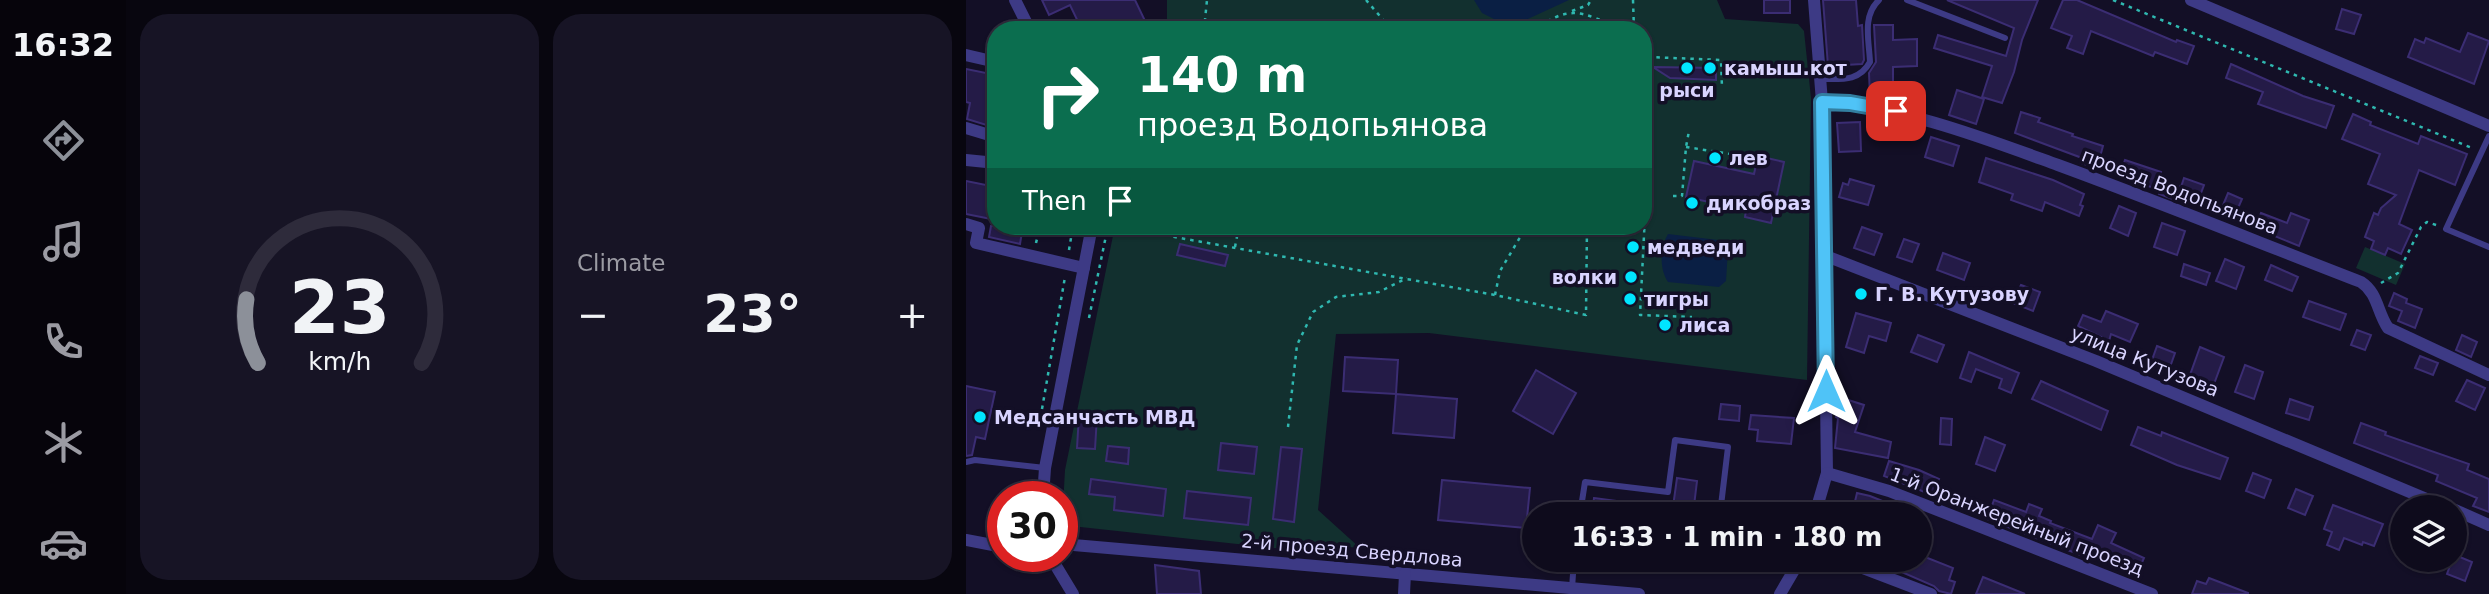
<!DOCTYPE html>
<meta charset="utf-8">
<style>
:root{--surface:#0e0b1c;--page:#171425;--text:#f1f3f6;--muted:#9b9ba3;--line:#2e2b3b;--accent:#8c9099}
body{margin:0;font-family:"DejaVu Sans",sans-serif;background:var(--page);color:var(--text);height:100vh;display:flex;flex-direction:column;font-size:26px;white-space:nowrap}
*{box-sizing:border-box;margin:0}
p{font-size:23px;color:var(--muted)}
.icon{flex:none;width:38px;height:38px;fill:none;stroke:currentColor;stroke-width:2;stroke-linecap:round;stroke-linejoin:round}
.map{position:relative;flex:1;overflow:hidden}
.drawer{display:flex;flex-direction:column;gap:14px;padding:14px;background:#08060f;width:840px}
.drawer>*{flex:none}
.top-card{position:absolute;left:21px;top:21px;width:665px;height:214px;border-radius:28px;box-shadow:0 2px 5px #0004,0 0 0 2px var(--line);background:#0b6e4f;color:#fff;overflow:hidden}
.controls{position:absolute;left:1424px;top:495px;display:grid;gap:14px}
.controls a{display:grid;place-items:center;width:77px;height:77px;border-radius:50%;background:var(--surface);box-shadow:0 2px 5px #0004,0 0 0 2px var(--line);font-size:35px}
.speed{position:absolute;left:21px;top:481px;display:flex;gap:14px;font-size:35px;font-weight:700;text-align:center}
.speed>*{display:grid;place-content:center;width:91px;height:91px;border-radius:50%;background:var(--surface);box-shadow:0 2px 5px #0004,0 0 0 2px var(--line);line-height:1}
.speed .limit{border:10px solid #d22;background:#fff;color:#111}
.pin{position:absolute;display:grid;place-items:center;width:60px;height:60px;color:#fff;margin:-30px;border-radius:14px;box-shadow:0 4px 10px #0006}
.me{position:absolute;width:77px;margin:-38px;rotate:0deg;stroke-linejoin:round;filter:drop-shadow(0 0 5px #0008)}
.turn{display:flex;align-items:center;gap:24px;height:147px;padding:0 35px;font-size:32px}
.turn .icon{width:91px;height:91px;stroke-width:2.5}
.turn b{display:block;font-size:49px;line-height:60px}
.then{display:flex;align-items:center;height:66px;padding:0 35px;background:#0003;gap:14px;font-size:26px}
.big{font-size:52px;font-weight:800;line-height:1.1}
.drawer .card{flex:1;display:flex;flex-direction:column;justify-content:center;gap:10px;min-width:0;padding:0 24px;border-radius:28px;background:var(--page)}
.drawer .dial{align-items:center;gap:0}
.dial svg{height:182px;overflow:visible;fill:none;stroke:var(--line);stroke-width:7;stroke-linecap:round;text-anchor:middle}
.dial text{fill:var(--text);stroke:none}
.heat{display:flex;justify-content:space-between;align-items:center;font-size:38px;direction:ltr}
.drawer .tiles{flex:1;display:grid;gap:14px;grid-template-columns:repeat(2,1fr)}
.trip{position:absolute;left:556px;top:502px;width:410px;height:70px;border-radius:35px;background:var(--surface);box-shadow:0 2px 5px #0004,0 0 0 2px var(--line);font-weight:800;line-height:70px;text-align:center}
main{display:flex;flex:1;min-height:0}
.tab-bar{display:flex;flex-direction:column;width:126px;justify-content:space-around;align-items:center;background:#06040b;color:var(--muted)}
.tab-bar .icon{width:49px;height:49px}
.tab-bar .on{color:var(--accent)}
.tab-bar b{font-size:32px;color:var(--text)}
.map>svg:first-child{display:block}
.green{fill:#12302f}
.water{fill:#0a1f44}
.building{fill:#241b47;stroke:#3b2d73;stroke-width:2}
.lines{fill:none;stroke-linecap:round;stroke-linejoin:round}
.path{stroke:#2fb8b0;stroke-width:2.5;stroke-dasharray:3.5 5;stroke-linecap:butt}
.service{stroke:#3d3a85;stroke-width:6}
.minor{stroke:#3d3a85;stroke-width:12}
.route-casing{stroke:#337fa1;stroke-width:18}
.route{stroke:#4fc3f7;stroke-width:12}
.poi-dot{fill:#00e5ff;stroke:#130f26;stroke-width:2.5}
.labels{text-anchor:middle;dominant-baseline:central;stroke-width:7;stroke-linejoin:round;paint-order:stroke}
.poi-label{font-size:19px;font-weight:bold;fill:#d9d4ff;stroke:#130f26;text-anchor:start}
.street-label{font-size:19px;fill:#d9d4ff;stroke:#130f26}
</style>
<main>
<nav class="tab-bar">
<b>16:32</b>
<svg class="icon on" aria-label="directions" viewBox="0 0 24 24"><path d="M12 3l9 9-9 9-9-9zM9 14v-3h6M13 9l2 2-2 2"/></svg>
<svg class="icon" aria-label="music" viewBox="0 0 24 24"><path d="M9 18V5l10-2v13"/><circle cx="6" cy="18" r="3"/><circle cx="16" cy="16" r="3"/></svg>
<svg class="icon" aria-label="phone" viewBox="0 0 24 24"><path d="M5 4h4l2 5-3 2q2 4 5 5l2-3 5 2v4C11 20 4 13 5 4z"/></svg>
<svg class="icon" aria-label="climate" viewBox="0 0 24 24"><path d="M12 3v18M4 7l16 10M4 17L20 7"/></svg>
<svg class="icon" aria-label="car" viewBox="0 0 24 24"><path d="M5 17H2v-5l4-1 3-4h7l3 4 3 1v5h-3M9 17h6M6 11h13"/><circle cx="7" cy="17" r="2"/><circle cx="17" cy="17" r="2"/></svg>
</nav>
<section class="drawer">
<div class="tiles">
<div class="card dial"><svg viewBox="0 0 100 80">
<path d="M14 69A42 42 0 1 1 86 69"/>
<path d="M14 69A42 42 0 0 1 9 41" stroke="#8c9099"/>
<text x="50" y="56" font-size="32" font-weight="700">23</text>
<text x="50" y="72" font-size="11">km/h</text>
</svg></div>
<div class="card"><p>Climate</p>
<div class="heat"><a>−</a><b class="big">23°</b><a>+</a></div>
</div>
</div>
</section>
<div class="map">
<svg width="1523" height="594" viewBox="0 0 1523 594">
<rect width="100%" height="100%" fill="#130f26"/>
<g class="green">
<polygon points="201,0 751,0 759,19 832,24 838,31 845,98 841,380 463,333 370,334 352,510 394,548 339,543 337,551 96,525 99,470 149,226 677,226 677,30 201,30"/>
<polygon points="1399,247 1439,264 1430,285 1390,268"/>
</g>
<g class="water">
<polygon points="508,0 603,0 551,24 534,22 516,13"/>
<path d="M702,234L752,240L762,249L760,281L753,287L702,282C693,269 694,247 702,234Z"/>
</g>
<g class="building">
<polygon points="76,0 169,0 181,25 171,30 116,30 104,5 83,15"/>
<rect x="798" y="0" width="26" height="13"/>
<polygon points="857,0 890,0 892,26 896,25 898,60 896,64 862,66"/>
<polygon points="981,0 1072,0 1056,40 1048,72 1036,103 1016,97 1026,66 968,48 972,35 1040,56 1048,28"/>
<polygon points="1097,0 1111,0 1210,42 1211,40 1228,46 1221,64 1189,52 1187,56 1125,31 1117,54 1101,48 1106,36 1085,28"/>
<polygon points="1376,9 1395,15 1388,34 1370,29"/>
<polygon points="908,25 927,25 927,40 951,39 951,66 927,67 927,98 904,98 903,73 910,62"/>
<polygon points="1502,33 1523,41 1508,84 1442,57 1449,39 1458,43 1460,38 1494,52"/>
<polygon points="1265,64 1337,96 1368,106 1360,128 1292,104 1297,92 1260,78"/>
<polygon points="687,67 750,68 750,80 704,78"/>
<polygon points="0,69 30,75 30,128 1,119 4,103 0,102"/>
<polygon points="991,90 1018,99 1010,124 983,115"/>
<polygon points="1055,112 1074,118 1072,122 1107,134 1106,136 1137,146 1131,168 1115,163 1116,158 1049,133"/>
<polygon points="1387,114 1405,122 1404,125 1452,144 1455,136 1501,154 1489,185 1453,170 1433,224 1446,230 1435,254 1422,248 1419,255 1405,249 1408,241 1399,237 1408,213 1412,215 1415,208 1430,195 1402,184 1414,154 1376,139"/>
<polygon points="894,122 895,151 873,152 871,123"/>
<polygon points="965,137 993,146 987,166 959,157"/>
<polygon points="792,156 818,162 805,223 779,217 780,210 720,197 728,161 788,174"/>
<polygon points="1020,158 1087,180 1118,194 1114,205 1117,206 1113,216 1079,202 1076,211 1045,200 1047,194 1013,182"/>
<polygon points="1159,160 1195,172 1193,181 1215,187 1218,178 1238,185 1232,201 1219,196 1218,200 1210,196 1209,200 1193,194 1194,190 1188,188 1153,176"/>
<polygon points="884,179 908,186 902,205 873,197 877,183 882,185"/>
<polygon points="0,181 30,187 30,220 0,214"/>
<polygon points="1262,193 1276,199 1269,215 1255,210"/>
<polygon points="1153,206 1170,213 1162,236 1144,228"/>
<polygon points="1295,213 1321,223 1325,213 1343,220 1333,246 1289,228"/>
<polygon points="1196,223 1219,231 1211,255 1188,247"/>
<polygon points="25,226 57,226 54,244 23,237"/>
<polygon points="896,227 916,234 908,255 888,248"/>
<polygon points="938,239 953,244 946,262 931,257"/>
<polygon points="214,244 262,255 259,266 211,255"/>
<polygon points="977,253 1004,263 998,280 971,270"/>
<polygon points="1259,259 1278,267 1270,289 1250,281"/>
<polygon points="1218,264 1244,273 1240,285 1215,276"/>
<polygon points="1305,265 1332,277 1326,291 1299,280"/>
<polygon points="1055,285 1074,292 1067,311 1047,303"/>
<polygon points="1428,293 1441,299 1440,303 1456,309 1449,328 1432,321 1436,311 1423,306"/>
<polygon points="1343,301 1380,314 1374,330 1337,317"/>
<polygon points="1140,311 1172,324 1164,342 1145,334 1143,341 1112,326 1117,315 1135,322"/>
<polygon points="890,313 925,323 920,341 903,336 898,353 880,347"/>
<polygon points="1391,330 1405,335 1399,350 1385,345"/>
<polygon points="952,335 978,345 971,362 945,352"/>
<polygon points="1496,335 1511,342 1505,357 1490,350"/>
<polygon points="1191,346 1209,353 1204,367 1186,360"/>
<polygon points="1234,347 1258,357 1248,384 1224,375"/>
<polygon points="1003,352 1053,373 1045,393 1033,388 1036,379 1010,369 1005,382 994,378"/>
<polygon points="1454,356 1472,363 1467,375 1449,368"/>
<polygon points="379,357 432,360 430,394 377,391"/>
<polygon points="1279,365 1297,372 1288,399 1269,392"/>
<polygon points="570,370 610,393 587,434 547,411"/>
<polygon points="1501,380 1519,388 1509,410 1490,401"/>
<polygon points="1075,381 1142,411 1135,430 1066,399"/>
<polygon points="0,386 29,392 19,439 10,437 6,455 0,456"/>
<polygon points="430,394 491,399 488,438 427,433"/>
<polygon points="876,398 898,405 889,432 925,442 922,458 869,448 872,418 870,417"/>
<polygon points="1324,399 1347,407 1343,420 1320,413"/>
<polygon points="755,404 774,406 773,421 753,419"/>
<polygon points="113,415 131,416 129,449 111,448"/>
<polygon points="785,415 828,418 825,444 791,441 792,430 783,429"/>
<polygon points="975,418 986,419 985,445 974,444"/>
<polygon points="1395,423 1420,432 1419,435 1503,464 1501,470 1523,479 1523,512 1507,506 1511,498 1470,481 1472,475 1388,443"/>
<polygon points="1172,427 1195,436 1196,432 1262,458 1254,479 1211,465 1165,445"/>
<polygon points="1019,437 1039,445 1029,471 1010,464"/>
<polygon points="255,443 291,447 288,474 252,470"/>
<polygon points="142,446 163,448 162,464 140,461"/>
<polygon points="315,447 336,449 328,522 307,519"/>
<polygon points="923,461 953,470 973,479 966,495 918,476"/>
<polygon points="1287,473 1305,480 1298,498 1280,491"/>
<polygon points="711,478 731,481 727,514 706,514"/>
<polygon points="125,479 200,489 197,516 148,510 149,497 123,494"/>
<polygon points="476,480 564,488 560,528 472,520"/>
<polygon points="1330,489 1347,496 1339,515 1322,508"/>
<polygon points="221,491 285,498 282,525 218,518"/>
<polygon points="891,493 904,496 949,514 886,514"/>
<polygon points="628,498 704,508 703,514 626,514"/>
<polygon points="1028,500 1060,512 1063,504 1076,509 1073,516 1085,521 1084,523 1126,539 1132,525 1150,533 1145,543 1178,558 1170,576 1152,568 1154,563 1128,552 1125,559 1021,519"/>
<polygon points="1367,505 1417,524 1408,546 1397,542 1396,545 1378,538 1373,550 1361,545 1366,532 1358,529"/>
<polygon points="954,555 987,568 983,580 989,582 985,594 973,591 968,586 931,570 935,560 954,560"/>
<polygon points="1489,555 1506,562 1499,581 1481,574 1486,560 1489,560"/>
<polygon points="189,565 233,571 235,594 191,594"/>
<polygon points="1017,577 1059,594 1010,594"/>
<polygon points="1243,578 1282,593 1282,594 1226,594 1231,581 1240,584"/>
</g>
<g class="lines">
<g class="path">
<polyline points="400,0 426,30"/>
<polyline points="667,0 668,30"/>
<polyline points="1147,0 1506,148"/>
<polyline points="606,11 622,5 625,0"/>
<polyline points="633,19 633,30"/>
<polyline points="238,30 241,0"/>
<path d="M567,30C590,16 602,7 629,18C637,21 642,22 647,30"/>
<polyline points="677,49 684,57 755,60 756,88"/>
<polyline points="684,58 684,86"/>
<polyline points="720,147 777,156"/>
<polyline points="680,195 674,315 726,317"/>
<polyline points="707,196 716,196 720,147 723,131"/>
<polyline points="168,226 170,230 529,295 620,315 621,226"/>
<polyline points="70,243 74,226"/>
<polyline points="269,247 273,226"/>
<polyline points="103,250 107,226"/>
<polyline points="1415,283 1432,273 1455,227 1461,222 1473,226"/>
<polyline points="529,295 534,271 559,229 563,226"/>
<polyline points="123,318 142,226"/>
<polyline points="76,409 99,277"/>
<polyline points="322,427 331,345 347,312 370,297 413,292 441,278"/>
</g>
<g class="service">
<polyline points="941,0 1039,38"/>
<path d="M855,79C875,79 893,82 904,62C903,40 896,16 913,0"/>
<polyline points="1523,136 1480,229 1523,247"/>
<polyline points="0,462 9,460 79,468"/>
<polyline points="614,514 619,482 702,492 709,440 762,447 754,514"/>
<polyline points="606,588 608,560"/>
</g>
<g class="minor">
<polyline points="49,0 64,30"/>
<polyline points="848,0 856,102 861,473 849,514"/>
<polyline points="1225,0 1523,126"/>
<polyline points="0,55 30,62"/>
<path d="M856,102C938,107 1015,137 1092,165C1193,202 1294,243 1395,282C1412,293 1411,312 1422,328L1523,375"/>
<polyline points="0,128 30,137"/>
<polyline points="0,160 30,163"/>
<polyline points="0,224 13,228 10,243 118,268"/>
<polyline points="860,256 1130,361 1482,508"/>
<polyline points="861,473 923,491 1186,594"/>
<polyline points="77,497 79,468 126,226"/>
<polyline points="1489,510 1523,525"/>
<polyline points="0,540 37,547"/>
<polyline points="96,544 673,594"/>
<polyline points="84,556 107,594"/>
<polyline points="868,560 886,564 965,594"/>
<polyline points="438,594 439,574"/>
<polyline points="814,594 834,560"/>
</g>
</g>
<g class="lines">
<defs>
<polyline id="route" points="860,391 856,102 884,103 930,111"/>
</defs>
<use href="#route" class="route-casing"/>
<use href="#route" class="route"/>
</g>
<g class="poi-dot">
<circle cx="721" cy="68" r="7"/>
<circle cx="744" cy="68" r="7"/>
<circle cx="749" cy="158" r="7"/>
<circle cx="726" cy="203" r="7"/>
<circle cx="667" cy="247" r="7"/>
<circle cx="665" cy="277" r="7"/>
<circle cx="895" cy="294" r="7"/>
<circle cx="664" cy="299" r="7"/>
<circle cx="699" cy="325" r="7"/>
<circle cx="14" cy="417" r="7"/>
</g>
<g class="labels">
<g class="poi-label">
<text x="758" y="68">камыш.кот</text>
<text x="721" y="90" text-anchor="middle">рыси</text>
<text x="763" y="158">лев</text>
<text x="740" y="203">дикобраз</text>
<text x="681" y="247">медведи</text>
<text x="651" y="277" text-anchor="end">волки</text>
<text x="909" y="294">Г. В. Кутузову</text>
<text x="678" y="299">тигры</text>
<text x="713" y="325">лиса</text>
<text x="28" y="417">Медсанчасть МВД</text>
</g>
<g class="street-label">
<text transform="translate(1214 191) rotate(21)">проезд Водопьянова</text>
<text transform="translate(1179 361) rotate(22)">улица Кутузова</text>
<text transform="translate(1051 521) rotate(21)">1-й Оранжерейный проезд</text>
<text transform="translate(386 550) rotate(5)">2-й проезд Свердлова</text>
</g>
</g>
</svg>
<div class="controls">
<a><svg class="icon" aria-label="layers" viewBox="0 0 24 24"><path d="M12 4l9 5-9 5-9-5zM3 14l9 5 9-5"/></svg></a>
</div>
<div class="speed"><div class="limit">30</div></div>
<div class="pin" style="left:930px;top:111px;background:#d93025"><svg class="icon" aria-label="arrive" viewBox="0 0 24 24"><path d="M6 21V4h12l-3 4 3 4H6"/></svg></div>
<svg class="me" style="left:860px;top:391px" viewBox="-20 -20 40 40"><path d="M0-17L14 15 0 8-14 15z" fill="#4fc3f7" stroke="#fff" stroke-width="4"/></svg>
<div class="trip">16:33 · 1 min · 180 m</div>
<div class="top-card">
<div class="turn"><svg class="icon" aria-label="right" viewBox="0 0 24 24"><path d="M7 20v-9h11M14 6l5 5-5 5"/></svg><div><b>140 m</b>проезд Водопьянова</div></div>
<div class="then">Then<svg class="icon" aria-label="arrive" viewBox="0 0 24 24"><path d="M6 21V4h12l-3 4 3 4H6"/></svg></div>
</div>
</div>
</main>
